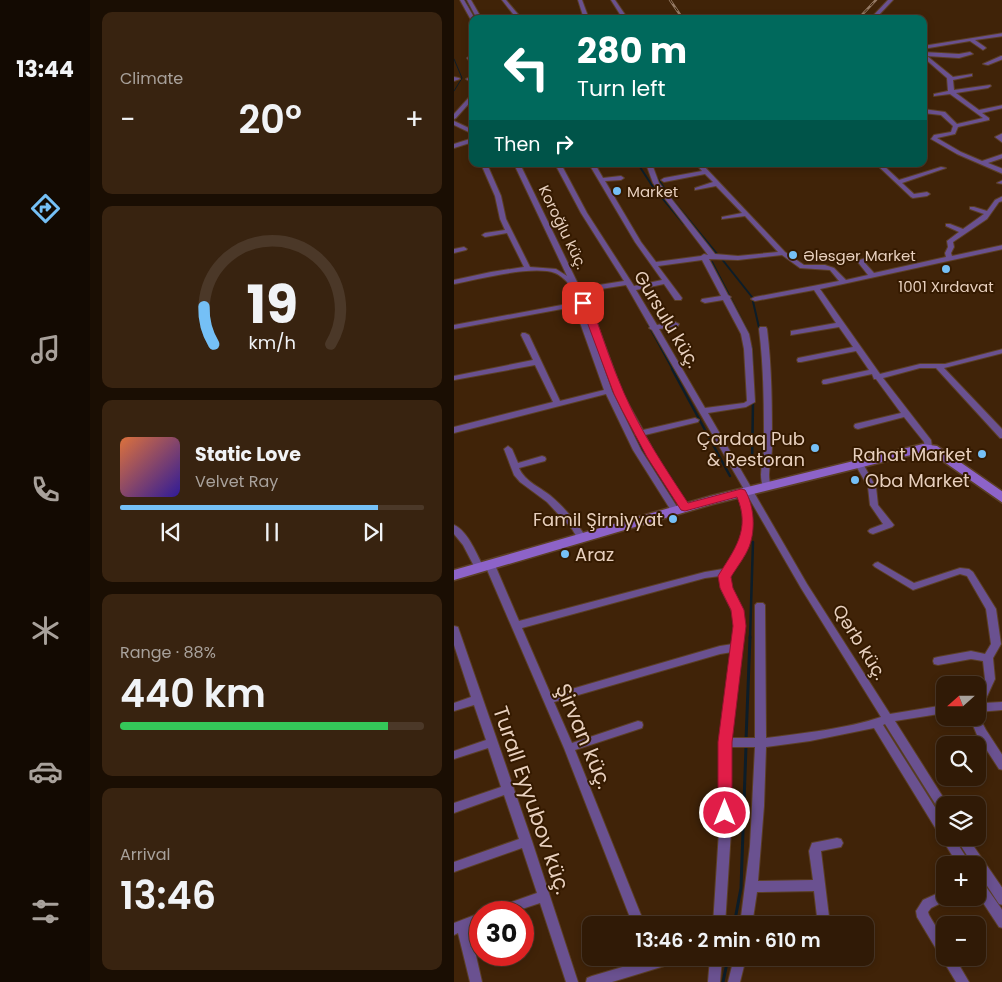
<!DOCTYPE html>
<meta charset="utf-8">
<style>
:root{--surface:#301a06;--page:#382310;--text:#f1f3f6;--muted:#a8a19b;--line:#4b3828;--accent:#75c0f6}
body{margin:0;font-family:Poppins,sans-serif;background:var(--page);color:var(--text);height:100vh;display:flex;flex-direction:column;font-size:19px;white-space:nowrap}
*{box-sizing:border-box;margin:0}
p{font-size:16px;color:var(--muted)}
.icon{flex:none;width:28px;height:28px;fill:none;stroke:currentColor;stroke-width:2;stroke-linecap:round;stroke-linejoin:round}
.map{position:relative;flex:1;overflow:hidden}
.details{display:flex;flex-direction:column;gap:12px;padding:12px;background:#1a0e03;width:364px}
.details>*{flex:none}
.guide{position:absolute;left:15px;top:15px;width:458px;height:152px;border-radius:10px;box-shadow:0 2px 8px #0003,0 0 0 1px var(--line);background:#00695c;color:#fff;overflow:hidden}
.needle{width:32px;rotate:249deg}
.buttons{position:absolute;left:482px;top:676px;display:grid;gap:10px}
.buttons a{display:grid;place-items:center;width:50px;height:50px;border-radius:10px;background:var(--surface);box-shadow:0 2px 8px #0003,0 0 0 1px var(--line);font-size:25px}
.speed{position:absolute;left:15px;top:901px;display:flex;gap:10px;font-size:25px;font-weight:700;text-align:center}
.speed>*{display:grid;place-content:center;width:65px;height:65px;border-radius:50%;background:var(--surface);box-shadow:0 2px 8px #0003,0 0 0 1px var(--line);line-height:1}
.speed .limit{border:8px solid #d22;background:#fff;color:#111}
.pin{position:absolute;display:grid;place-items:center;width:42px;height:42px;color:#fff;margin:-21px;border-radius:10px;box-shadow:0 2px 8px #0006}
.me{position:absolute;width:55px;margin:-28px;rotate:0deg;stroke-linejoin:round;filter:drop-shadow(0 0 4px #0008)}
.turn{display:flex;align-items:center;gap:18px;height:105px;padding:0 25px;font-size:22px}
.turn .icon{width:65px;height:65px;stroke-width:2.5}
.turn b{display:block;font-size:35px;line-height:42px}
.then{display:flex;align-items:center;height:48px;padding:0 25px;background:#0003;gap:10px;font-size:19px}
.big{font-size:38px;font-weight:600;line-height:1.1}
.details .tile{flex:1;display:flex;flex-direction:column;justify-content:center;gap:8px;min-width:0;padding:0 18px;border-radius:10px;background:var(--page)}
.details .dial{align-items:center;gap:0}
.dial svg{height:130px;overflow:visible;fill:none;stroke:var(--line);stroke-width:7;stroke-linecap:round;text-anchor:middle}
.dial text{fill:var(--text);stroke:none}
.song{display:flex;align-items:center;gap:15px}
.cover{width:60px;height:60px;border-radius:8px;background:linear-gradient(135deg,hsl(20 70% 55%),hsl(250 70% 35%))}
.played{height:5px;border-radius:2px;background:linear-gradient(90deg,var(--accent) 85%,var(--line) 85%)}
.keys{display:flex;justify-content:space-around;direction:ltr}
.heat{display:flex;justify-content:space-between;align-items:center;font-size:28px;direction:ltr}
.charge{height:8px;border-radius:4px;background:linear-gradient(90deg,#34c759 88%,var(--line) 0)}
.trip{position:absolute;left:128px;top:916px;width:292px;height:50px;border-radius:10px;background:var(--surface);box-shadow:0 2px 8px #0003,0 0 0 1px var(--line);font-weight:600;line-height:50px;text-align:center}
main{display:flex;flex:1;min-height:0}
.menu{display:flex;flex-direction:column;width:90px;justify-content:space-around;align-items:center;background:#130a02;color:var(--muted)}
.menu .icon{width:35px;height:35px}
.menu .selected{color:var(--accent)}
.menu b{font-size:22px;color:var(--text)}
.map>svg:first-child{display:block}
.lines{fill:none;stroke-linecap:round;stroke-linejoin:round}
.stream-far3{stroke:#0c1d29;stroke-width:1}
.stream-far2{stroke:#0c1d29;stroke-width:2}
.stream-far1{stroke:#0c1d29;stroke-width:2.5}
.stream{stroke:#0c1d29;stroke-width:3}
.street-casing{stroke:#5b3f25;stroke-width:2}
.secondary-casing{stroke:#5b3f25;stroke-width:3}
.street{fill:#6a5190;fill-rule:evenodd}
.secondary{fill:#8d63c8;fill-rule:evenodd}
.rail-casing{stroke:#957a64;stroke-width:2.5}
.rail{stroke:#351a00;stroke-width:1;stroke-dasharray:4.5;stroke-linecap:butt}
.route{fill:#e11d48;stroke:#92132f}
.poi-dot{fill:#75c0f6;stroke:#351a00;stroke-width:2}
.labels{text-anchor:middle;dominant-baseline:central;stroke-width:4;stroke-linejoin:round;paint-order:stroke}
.far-poi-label{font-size:15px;fill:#e8d0be;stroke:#351a00;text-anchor:start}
.far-street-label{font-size:15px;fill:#e8d0be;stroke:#351a00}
.street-label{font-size:18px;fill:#e8d0be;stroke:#351a00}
.poi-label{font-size:18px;fill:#e8d0be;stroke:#351a00;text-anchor:end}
.near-street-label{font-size:21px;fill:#e8d0be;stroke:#351a00}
</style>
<main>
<nav class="menu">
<b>13:44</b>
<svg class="icon selected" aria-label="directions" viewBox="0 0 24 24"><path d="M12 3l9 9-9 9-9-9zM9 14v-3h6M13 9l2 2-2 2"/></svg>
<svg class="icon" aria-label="music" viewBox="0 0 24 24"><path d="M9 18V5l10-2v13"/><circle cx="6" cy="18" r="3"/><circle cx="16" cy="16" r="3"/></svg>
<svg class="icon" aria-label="phone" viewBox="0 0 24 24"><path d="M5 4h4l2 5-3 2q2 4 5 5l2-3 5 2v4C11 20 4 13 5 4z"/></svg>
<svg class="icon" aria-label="climate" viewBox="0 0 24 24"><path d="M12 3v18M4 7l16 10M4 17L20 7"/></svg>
<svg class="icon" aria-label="car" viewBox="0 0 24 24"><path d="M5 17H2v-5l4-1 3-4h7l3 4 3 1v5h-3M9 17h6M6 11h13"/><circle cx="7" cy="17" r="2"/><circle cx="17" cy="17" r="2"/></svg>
<svg class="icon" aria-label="filters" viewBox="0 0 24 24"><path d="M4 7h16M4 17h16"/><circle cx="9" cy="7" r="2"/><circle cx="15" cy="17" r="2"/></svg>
</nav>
<section class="details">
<div class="tile"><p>Climate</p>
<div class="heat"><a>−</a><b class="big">20°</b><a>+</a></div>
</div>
<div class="tile dial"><svg viewBox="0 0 100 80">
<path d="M14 69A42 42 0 1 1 86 69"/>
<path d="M14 69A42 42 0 0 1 8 46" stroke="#75c0f6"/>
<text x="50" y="56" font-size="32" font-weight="700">19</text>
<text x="50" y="72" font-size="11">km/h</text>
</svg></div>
<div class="tile">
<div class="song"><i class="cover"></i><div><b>Static Love</b><p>Velvet Ray</p></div></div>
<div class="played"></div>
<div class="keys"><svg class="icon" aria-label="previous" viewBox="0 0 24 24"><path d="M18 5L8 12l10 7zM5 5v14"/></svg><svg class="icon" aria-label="pause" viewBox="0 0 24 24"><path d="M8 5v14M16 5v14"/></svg><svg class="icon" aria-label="next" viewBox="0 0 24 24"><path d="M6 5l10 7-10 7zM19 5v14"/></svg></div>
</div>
<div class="tile"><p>Range · 88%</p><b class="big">440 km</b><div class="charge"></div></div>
<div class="tile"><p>Arrival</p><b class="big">13:46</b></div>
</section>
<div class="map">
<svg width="549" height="982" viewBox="0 0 549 982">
<rect width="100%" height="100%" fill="#402308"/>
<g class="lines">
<g class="stream-far3">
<polyline points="11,0 22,19"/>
<polyline points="0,59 8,78 0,91"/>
</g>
<g class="stream-far2">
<polyline points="184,164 199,187 230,224"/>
<polyline points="201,175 220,202 263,254"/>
<polyline points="267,258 298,297 306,332"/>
<polyline points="258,262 295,334"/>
<polyline points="133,317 151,370"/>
<polyline points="194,324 219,370"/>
<polyline points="298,347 299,366"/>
</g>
<g class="stream-far1">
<path d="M150,369C166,415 193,457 219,498"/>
<polyline points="218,369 276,476"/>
<polyline points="310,442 310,456"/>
<polyline points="298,466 299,402"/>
<polyline points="296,638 299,542"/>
</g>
<g class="stream">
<polyline points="292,740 296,637"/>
<polyline points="447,750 491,822"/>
<polyline points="501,838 518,865"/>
<polyline points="524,874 530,884"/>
<polyline points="280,925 287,888 292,746"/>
<polyline points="269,982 274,958"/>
</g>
<defs>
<g id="street">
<polygon points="6,0 10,0 21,19 19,19 19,21 17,20"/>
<polygon points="13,0 17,0 28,19 23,19"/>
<polygon points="48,0 52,0 68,19 63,19"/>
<polygon points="124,0 128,0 135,19 130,19"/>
<polygon points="157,0 161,0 174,19 169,19"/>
<polygon points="434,0 439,0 421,19 416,19"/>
<polygon points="549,33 549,36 521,40 531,47 532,48 529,50 516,41 469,49 469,46"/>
<polygon points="469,52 505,54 516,52 519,54 505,58 473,56 499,77 518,74 518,76 499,80 500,90 536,85 537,86 534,88 502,93 525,110 549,105 549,108 528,113 535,118 535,120 504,127 501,134 483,138 507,152 528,161 549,154 549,158 534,163 549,169 549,174 503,154 477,139 480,135 497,132 499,126 487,115 469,113 469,109 491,112 503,124 529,118 496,94 480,96 480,94 494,91 493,78 469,57"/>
<polygon points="16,56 19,58 19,65 13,58"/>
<polygon points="547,56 549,56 549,59 534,65 529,64"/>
<polygon points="19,76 19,80 15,81 12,79"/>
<polygon points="0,77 5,78 6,79 0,81"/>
<polygon points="19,93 19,99 2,118 0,119 0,114"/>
<polygon points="0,121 19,130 19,134 0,125"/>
<polygon points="549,133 549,143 541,137"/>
<polygon points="19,138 19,142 0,148 0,144"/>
<path d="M27,164H33L47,196L52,219L76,267L102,269L113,276L60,164H66L126,288L170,281L127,213L101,164H107L133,213L180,286L208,280L181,242L135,164H141L149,178L167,176L170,178L167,180L151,181L187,242L202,262L247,256L250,254L254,255L199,183L192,164H198L205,183L261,254L284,256L324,252L291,216L268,219V217L288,213L262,186L241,190V188L259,182L251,174L210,182L207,180L210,178L248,171L242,164H248L331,252L350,265H371L380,268L392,280L414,275L403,261L428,252L430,253V255L410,262L420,273L492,257L491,253L494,247L493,241L505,232L492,226V224H496L509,229L530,214L516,209V207H520L533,211L541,200L549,196V201L545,202L533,219L499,242L500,247L497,253L498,256L549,245V249L366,289L426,374L466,364H491L549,349V353L490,368L549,430V438H546L482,368H466L429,378L477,440L478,447L477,449H471L470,442L450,417L404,429L401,428L400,426L401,424L447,413L422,379H420L418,374L372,384H369L368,382L369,380L415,370L402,351L347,362H344L343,360L344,358L399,347L385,327L337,335V331L382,323L360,290L301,301L297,299L301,297L385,281L376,270L346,268L328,255L284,260L255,259L274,295L277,297L276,298L295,334L298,349L301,402L292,407L254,413L353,584L436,714L491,705V713L441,721L494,805H491V815L487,813L431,724L429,725L491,823V838H500L517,865H504L420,728L356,741L312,747L310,806L304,881L359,880L355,851L358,843L383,838L387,839L389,843L387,847L367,851L376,925H364L360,891L303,892L298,925H286L296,846L301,747H276L277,831L271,925H259L265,831L266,742L278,652L266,654L100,702L118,743L184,721L188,722L189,725L188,728L121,750L191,925H179L110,748L31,565L33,563H39L41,565L65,621L251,572L269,569C274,563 279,559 282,553C293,534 290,512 283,493L284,491H290C302,513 301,541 286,562C282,567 276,571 275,578C274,589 289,610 291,626L277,738H301V605L303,603H309L311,605L312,738C350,733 391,729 427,717L347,588L198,330L195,328L196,327L172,285L128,292L132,302L138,310L169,394L189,430L241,418L245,420L244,422L191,435L203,457L235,508L234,510H228L195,457L184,436L181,434L182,433L161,394L132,313V317L158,391L187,450L225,510L224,512H218L179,450L152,394L0,433V427L99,402L81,365L0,380V376L79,360L67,335L68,333H71L75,335L106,401L150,390L124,317V306L0,329V325L124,302C122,291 111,277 101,273C79,265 24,279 0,284V280L37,272L70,267L53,233L31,237L28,235L31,233L51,230L46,219L41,196ZM248,260L267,296L248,299L247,301L251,303L269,300L287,334L290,349L293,401L290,403L251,408L205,329L224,326L225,324L221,322L203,325L182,290L210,284L221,300H227L228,298L204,266ZM266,576C264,592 278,604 280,619C282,627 280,636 279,644L266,646L97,695L68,628L251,578Z"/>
<polygon points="422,164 428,164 445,180 487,167 492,168 448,183 460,194 473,192 476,194 473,196 459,198 457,197"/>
<polygon points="549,180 549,184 543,183"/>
<polygon points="10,247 13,249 12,250 0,253 0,249"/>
<path d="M306,327H312L313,329C318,369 318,408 318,448C318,461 312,473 317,486L313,489L309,486C304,473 310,461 310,448C310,408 310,369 305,329Z"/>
<path d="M54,446L58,449L64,463L88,456L91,457L92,459L91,461L65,468C71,482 88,488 98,497C111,508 123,523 132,537L130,539H124L118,529L93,502L66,482L60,475L50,449Z"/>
<polygon points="405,461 408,462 422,487 424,505 440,525 438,527 419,534 416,533 414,531 416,529 429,524 416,505 414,487 401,464"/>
<path d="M0,525C14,531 23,555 30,568L28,570H22L9,545L0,534Z"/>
<polygon points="424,562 460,583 506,568 515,569 519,572 542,609 547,644 539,658 541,679 530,703 549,702 549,710 524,712 524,695 531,679 529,661 517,659 484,665 480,664 479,661 480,658 484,657 517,651 531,654 537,644 532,609 513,576 506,574 459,590 421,567 419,565 421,563"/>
<polygon points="0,626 4,627 5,630 78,841 124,982 112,982 86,903 59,912 39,912 41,908 83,893 68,848 0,872 0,862 65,839 50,795 0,813 0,803 47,787 34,748 0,759 0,751 32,740 20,705 0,711 0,703 17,697 0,645"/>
<polygon points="524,715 532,730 549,756 549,770 545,769 523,735 516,718 524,718"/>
<polygon points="502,838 514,838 549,889 549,905 545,904 524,872 524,865 519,865"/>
<polygon points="524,880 528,881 549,911 549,928 545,927 524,895"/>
<polygon points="491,890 491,898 496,898 495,899 477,908 474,912 475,915 491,942 491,958 501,958 515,982 502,982 463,917 462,911 469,900"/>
<polygon points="26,913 26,925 16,929 28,982 16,982 4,933 0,935 0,923"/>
<polygon points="199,958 223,958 221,962 217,964 158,982 132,982 133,978 138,976"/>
<polygon points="256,958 268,958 266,982 254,982"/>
<polygon points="280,958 292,958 286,982 274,982"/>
</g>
<polygon id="secondary" points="469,444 483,446 549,492 549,503 476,452 469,452 259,504 0,580 0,570 257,496"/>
</defs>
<use href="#street" class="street-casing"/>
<use href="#secondary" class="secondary-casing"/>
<use href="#street" class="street"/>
<use href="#secondary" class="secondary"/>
<defs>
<g id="rail">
<polyline points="216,0 229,19"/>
<polyline points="404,19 422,0"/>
</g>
</defs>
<use href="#rail" class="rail-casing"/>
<use href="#rail" class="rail"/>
</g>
<path class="route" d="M129,300L132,301L139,310C149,338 158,366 170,393C187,432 211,468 234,503L287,489L291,490C300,506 302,529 295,547C291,557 283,567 277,577L279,588L290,610L292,626L278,742V813L276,817L271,819L266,817L264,813V742L279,626L277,610L266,588L264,576C280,550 297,530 283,497L231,511L227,510L193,457L168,410L160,394L129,311L124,303Z"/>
<g class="poi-dot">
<circle cx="163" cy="191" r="5"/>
<circle cx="339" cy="255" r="5"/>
<circle cx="492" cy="269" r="5"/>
<circle cx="361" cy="448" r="5"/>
<circle cx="528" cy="454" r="5"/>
<circle cx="401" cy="480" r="5"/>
<circle cx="219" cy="519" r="5"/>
<circle cx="111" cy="554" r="5"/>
</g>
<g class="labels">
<g class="far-poi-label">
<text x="173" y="191">Market</text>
<text x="349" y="255">Ələsgər Market</text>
<text x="492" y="286" text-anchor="middle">1001 Xırdavat</text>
</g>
<g class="far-street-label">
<text transform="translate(109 227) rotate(64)">Koroğlu küç.</text>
</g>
<g class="street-label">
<text transform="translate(213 319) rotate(59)">Gursulu küç.</text>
<text transform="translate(406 642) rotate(58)">Qərb küç.</text>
</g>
<g class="poi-label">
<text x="351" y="438">Çardaq Pub<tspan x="351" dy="21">&amp; Restoran</tspan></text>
<text x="518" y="454">Rahat Market</text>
<text x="411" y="480" text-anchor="start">Oba Market</text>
<text x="209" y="519">Famil Şirniyyat</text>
<text x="121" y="554" text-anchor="start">Araz</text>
</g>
<g class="near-street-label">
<text transform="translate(130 736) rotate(67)">Şirvan küç.</text>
<text transform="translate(78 800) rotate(71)">Turall Eyyubov küç.</text>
</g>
</g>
</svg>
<div class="buttons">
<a><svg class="needle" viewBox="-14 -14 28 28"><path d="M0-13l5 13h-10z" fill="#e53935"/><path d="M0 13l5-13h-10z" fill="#a8a19b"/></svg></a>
<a><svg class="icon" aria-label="search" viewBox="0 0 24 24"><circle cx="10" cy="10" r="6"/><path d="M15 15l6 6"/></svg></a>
<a><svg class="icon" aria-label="layers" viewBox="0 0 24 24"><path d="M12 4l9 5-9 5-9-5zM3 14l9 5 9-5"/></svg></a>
<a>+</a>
<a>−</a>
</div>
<div class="speed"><div class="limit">30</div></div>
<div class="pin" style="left:129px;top:303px;background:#d93025"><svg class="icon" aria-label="arrive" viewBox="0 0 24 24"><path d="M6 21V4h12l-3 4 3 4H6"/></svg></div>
<svg class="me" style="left:271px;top:813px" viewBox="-20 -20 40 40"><circle r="17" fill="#e11d48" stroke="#fff" stroke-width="3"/><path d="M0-11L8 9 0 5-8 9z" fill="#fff"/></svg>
<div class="trip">13:46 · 2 min · 610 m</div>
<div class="guide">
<div class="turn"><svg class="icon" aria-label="left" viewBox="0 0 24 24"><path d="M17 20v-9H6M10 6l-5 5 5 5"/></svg><div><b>280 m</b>Turn left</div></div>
<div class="then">Then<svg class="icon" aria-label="right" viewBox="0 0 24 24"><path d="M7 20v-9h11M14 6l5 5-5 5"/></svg></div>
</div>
</div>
</main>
